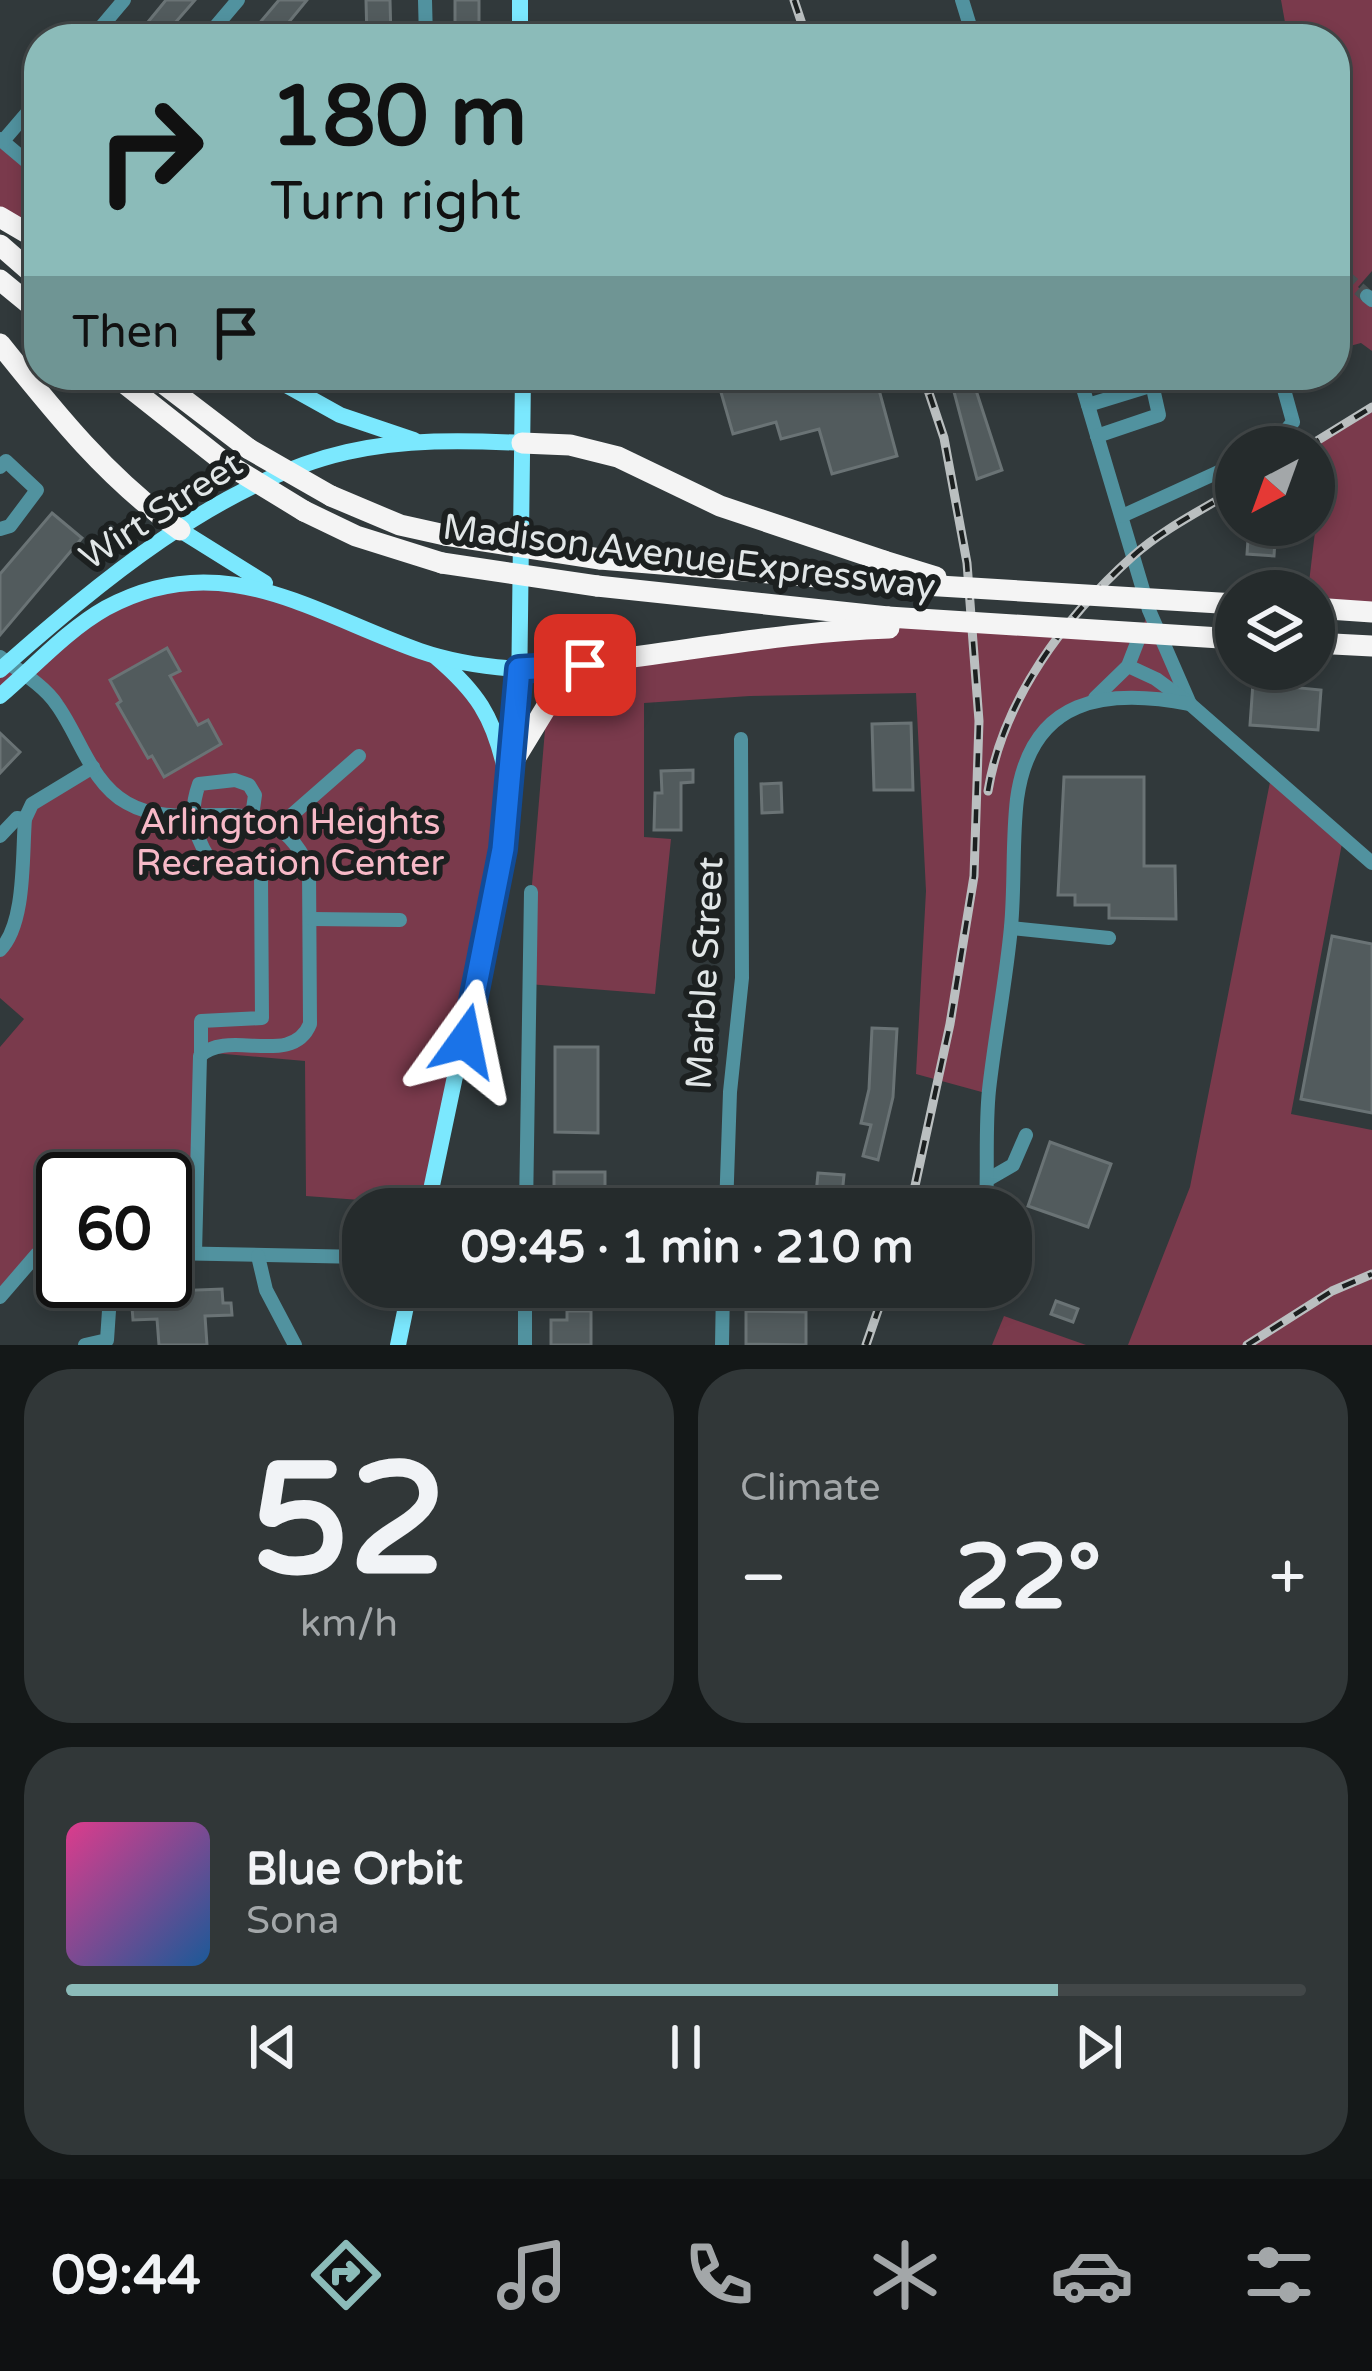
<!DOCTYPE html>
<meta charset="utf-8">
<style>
:root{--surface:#252b2c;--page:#313738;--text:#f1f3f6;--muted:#a3a7a9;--line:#424748;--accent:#8bbbb9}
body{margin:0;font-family:"Varela Round",sans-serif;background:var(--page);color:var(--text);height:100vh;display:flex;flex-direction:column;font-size:45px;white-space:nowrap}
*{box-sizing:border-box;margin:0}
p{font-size:39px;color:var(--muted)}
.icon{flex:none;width:66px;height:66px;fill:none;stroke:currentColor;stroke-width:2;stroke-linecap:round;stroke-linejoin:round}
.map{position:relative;height:1345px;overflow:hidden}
.panel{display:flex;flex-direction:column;gap:24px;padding:24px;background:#141818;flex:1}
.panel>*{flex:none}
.hud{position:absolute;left:24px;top:24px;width:1326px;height:366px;border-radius:48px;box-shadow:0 6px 18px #0003,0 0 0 3px var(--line);background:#8bbbb9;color:#111;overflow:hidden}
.needle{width:78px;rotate:221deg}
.controls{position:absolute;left:1215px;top:426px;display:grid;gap:24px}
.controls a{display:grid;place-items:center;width:120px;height:120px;border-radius:50%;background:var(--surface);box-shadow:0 6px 18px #0003,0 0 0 3px var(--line);font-size:60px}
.speed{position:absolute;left:36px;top:1152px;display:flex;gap:24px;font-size:60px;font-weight:700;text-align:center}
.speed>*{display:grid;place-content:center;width:156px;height:156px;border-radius:50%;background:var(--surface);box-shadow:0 6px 18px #0003,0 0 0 3px var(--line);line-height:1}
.speed .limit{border:6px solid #111;border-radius:18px;background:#fff;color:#111}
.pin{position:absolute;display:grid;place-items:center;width:102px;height:102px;color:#fff;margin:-51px;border-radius:24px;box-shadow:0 6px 18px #0006}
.me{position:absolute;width:132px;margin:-66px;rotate:12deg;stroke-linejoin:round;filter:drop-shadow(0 0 9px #0008)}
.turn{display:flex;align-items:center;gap:42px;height:252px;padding:0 48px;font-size:54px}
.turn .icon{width:156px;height:156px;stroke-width:2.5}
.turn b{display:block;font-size:84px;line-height:102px}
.then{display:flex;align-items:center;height:114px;padding:0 48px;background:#0003;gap:24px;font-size:45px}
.big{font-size:90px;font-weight:700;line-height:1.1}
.panel .card{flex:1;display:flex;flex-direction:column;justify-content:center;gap:18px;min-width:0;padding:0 42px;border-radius:48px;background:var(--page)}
.panel .dial{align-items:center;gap:0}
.dial b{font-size:156px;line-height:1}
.song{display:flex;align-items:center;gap:36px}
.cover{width:144px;height:144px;border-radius:18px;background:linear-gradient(135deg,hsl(330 70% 55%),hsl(210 70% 35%))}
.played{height:12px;border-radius:6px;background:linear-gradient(90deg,var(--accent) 80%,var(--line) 80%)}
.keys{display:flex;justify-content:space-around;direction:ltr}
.heat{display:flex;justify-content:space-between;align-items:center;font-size:66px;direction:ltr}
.panel .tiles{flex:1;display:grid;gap:24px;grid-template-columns:1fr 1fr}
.card:last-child{grid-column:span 2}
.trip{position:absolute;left:342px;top:1188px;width:690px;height:120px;border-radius:48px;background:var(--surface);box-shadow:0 6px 18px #0003,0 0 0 3px var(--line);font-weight:700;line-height:120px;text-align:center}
.tab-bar{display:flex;height:192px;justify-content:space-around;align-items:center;background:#0f1112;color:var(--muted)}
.tab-bar .icon{width:84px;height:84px}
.tab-bar .active{color:var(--accent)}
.tab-bar b{font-size:54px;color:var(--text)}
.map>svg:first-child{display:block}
.green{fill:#7a3a4c}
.building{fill:#525b5d;stroke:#6a7375;stroke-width:3}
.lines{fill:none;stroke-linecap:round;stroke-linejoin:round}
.minor-tunnel{stroke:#4b5355;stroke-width:14;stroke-dasharray:14 7;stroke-linecap:butt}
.minor{stroke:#51929f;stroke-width:14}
.major{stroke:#7be8fe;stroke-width:16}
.highway{stroke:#f4f4f4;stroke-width:21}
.rail-casing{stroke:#babfc0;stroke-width:9}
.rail{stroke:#1c2020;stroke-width:4.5;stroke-dasharray:14;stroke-linecap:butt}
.highway-bridge{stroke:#f4f4f4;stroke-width:21}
.route-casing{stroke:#114b97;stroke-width:30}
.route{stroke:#1a73e8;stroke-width:21}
.labels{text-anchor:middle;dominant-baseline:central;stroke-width:12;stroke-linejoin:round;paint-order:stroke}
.street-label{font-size:36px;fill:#e1e6e7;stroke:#1c2020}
.park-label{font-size:36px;fill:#f7b9c7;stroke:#1c2020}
</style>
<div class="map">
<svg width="1372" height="1345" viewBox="0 0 1372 1345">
<rect width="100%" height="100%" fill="#31393b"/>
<g class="green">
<polygon points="1281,0 1372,0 1372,271 1358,287 1372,300 1372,351 1361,343 1335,350 1335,39 1288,39"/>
<polygon points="0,139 39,172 39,240 0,217"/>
<polygon points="1372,407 1372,612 1314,608 1314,591 1308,591 1321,481 1314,480 1314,447 1307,447"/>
<polygon points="238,584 416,650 472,689 509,785 428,1205 306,1196 305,1061 202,1052 195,1253 165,1253 165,1179 63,1179 63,1251 42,1251 0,1297 0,1047 24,1019 0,998 0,950 10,940 32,804 93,767 55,700 23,677 0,696 0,670 8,663 23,676 57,645 141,593"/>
<polygon points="1149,610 1190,704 1095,698 1051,727 1024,771 989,1094 916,1074 926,891 916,693 750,696 644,703 644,837 671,839 655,994 528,984 529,920 547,706 595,664 827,630 985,626 1140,634"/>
<polygon points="1271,777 1343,838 1291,1114 1372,1130 1372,1345 1128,1345 1190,1187"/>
<polygon points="1004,1316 1086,1345 992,1345"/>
</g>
<g class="building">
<polygon points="166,0 195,0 161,39 134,39"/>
<polygon points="279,0 307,0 275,39 246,39"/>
<polygon points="366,0 390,0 391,39 367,39"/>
<rect x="455" y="0" width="24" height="39"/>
<polygon points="716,375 875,375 897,456 832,474 819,429 781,439 776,422 733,434"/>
<polygon points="973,381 1002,470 977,479 953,388"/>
<polygon points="52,513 82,538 0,635 0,574"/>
<polygon points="1249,525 1276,525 1274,556 1247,554"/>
<polygon points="167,648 180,671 170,676 198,725 208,720 221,744 164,777 152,756 148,758 117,704 121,701 110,680"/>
<polygon points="1254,669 1282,669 1280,686 1321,690 1318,730 1250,725"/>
<polygon points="911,723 913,790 874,790 872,724"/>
<polygon points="0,733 20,752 0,773"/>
<polygon points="693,770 693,782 681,783 681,830 654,830 655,793 662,793 661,771"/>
<polygon points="1064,777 1144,777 1144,866 1175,866 1176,919 1109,918 1109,905 1075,905 1075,895 1058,895"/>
<polygon points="781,783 782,812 762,813 761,784"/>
<polygon points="1332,936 1372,944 1372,1113 1301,1099"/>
<polygon points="872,1028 897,1029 893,1097 878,1160 863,1156 871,1125 861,1123 869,1089"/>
<polygon points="555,1047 598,1047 598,1133 555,1132"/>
<polygon points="1050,1142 1111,1164 1088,1227 1028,1206"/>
<rect x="554" y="1172" width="51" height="37"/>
<polygon points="818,1173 844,1175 842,1196 816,1194"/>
<polygon points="146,1281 171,1281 172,1291 222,1289 223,1303 231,1303 232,1315 205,1316 207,1345 159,1345 157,1319 133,1320 131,1294 146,1293"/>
<polygon points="1056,1301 1078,1309 1073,1322 1051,1314"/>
<polygon points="567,1311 591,1311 591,1345 551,1345 551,1320 567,1320"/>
<polygon points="746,1311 806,1312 806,1345 746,1344"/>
</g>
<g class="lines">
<polyline class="minor-tunnel" points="1343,275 1367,296"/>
<g class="minor">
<polyline points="425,0 426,39"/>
<polyline points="962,0 974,39"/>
<polyline points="91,39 124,0"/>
<polyline points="205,39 238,0"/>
<polyline points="0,139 39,172"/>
<polyline points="3,141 39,99"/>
<polyline points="1335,268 1343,275"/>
<polyline points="1367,296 1372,300"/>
<polyline points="1079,375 1149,610 1190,704"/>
<polyline points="1088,405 1153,385"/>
<polyline points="1097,436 1159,415 1150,375"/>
<polyline points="1272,447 1293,422 1280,375"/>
<polyline points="0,467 6,461 37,490 10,526 0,529"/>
<polyline points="1122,516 1236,464"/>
<path d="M0,657C18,670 45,686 57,705C80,737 91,783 127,803C190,839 269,777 309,868L310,1024C292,1068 228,1028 200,1056L195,1253"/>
<polyline points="1128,666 1156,679 1190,704 1372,863"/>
<polyline points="1095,698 1128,666 1142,630"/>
<polyline points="278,827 359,756"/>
<polyline points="0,836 17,818 25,819"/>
<polyline points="312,919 400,920"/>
<polyline points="1011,928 1109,938"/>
<path d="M0,950C26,924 22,855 25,819L32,804L93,767"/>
<path d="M201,1052V1021L262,1018L261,876L251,866L208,857C193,832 189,812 199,784L235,780L249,785L255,795L252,816"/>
<polyline points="987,1180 1013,1165 1026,1135"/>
<polyline points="526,1209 531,892"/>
<polyline points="726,1209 730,1092 742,978 741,739"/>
<path d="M986,1209C988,1169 985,1129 989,1090C995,1036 1006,981 1011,927C1015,884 1012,841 1017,799C1031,697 1106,688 1190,704"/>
<polyline points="165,1253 363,1257"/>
<polyline points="258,1256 266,1290 295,1345"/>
<polyline points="798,1287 945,1287"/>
<polyline points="0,1297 37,1254 63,1251"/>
<polyline points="85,1345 107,1340 111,1281"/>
<polyline points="525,1345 525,1287"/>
<polyline points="722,1345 723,1287"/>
</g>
<g class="major">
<polyline points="520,0 520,39"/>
<polyline points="270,376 340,415 414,440"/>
<polyline points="180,530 265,583"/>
<path d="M436,657C477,692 493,716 505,769"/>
<path d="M0,670C96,585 219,481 347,452C404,439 464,440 522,443"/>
<path d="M0,696C34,667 67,630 106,608C222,545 312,613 420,651C452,662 486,667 519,669"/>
<polyline points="427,1209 503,849 519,699 523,375"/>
<polyline points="398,1345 410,1287"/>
</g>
<g class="highway">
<polyline points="0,217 39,240"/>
<polyline points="0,245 39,279"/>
<polyline points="0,280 39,312"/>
<path d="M0,344C56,414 107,478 180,530"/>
<polyline points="114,375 224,462"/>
<polyline points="152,375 249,449"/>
<polyline points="269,375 270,376"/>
<polyline points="522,443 570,445 618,457 720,506 884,561"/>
<polyline points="331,496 400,525 445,535"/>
<polyline points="304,511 356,536 442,563"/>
<polyline points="600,559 890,583"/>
<polyline points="597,586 888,617"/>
<polyline points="1314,608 1372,612"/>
<polyline points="1314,643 1372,646"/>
<path d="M519,669C644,661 765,632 889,628"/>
<polyline points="511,765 547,706 593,665"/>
</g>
<defs>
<g id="rail">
<polyline points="794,0 807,39"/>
<polyline points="1307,447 1372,407"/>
<path d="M988,791C1003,699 1065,617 1133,556C1163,529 1202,510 1236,489"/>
<polyline points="910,1209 950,1024 974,876 979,721 967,563 944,438 923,375"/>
<polyline points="866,1345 886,1287"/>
<polyline points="1247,1345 1332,1291 1372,1274"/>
</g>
</defs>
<use href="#rail" class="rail-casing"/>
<use href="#rail" class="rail"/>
<g class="highway-bridge">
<polyline points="249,449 331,496"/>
<polyline points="224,462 304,511"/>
<polyline points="445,535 600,559"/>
<polyline points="884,561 936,577"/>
<polyline points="442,563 597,586"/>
<polyline points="890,583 1236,604"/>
<polyline points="888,617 1236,639"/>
</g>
</g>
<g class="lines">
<defs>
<polyline id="route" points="465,1041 503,849 519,669 585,665"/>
</defs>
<use href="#route" class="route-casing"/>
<use href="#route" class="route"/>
</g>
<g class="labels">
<g class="street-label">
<text transform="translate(161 511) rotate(-33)">Wirt Street</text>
<text transform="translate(689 557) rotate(7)">Madison Avenue Expressway</text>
<text transform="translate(705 973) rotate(-87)">Marble Street</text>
</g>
<g class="park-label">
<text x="290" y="822">Arlington Heights<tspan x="290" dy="41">Recreation Center</tspan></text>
</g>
</g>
</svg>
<div class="controls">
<a><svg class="needle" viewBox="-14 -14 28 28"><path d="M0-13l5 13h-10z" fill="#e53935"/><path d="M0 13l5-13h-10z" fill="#a3a7a9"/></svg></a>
<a><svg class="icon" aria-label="layers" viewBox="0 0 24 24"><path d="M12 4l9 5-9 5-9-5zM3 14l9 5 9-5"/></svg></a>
</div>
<div class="speed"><div class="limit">60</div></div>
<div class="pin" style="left:585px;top:665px;background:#d93025"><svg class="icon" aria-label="arrive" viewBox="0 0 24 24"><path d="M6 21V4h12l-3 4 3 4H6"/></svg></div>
<svg class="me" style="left:465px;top:1041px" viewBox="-20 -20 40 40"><path d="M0-17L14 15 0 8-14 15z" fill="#1a73e8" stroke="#fff" stroke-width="4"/></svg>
<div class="trip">09:45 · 1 min · 210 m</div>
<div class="hud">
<div class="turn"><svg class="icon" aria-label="right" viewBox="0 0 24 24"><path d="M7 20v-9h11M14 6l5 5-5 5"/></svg><div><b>180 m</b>Turn right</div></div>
<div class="then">Then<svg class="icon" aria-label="arrive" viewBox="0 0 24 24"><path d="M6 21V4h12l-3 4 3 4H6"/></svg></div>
</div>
</div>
<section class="panel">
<div class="tiles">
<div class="card dial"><b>52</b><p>km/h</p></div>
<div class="card"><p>Climate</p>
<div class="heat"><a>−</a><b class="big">22°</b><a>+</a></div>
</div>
<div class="card">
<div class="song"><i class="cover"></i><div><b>Blue Orbit</b><p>Sona</p></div></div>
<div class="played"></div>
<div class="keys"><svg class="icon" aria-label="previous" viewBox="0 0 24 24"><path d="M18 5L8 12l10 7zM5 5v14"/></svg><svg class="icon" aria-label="pause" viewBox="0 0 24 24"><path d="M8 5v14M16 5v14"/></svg><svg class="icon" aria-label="next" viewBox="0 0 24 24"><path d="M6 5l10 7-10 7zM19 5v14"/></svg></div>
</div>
</div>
</section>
<nav class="tab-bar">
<b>09:44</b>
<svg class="icon active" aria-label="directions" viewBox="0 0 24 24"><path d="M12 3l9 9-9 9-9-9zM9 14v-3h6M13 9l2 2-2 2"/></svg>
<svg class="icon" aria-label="music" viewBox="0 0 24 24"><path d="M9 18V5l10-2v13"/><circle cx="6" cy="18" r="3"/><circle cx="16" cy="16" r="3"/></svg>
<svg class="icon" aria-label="phone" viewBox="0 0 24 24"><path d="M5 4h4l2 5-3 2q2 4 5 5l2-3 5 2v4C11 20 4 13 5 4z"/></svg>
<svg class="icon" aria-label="climate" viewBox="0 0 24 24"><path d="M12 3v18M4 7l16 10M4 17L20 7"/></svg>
<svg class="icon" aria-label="car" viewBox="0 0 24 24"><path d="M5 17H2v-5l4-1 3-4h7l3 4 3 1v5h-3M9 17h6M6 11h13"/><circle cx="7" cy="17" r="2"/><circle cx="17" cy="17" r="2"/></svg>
<svg class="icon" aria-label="filters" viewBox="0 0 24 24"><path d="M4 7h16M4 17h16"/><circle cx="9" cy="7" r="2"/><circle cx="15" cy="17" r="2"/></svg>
</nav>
